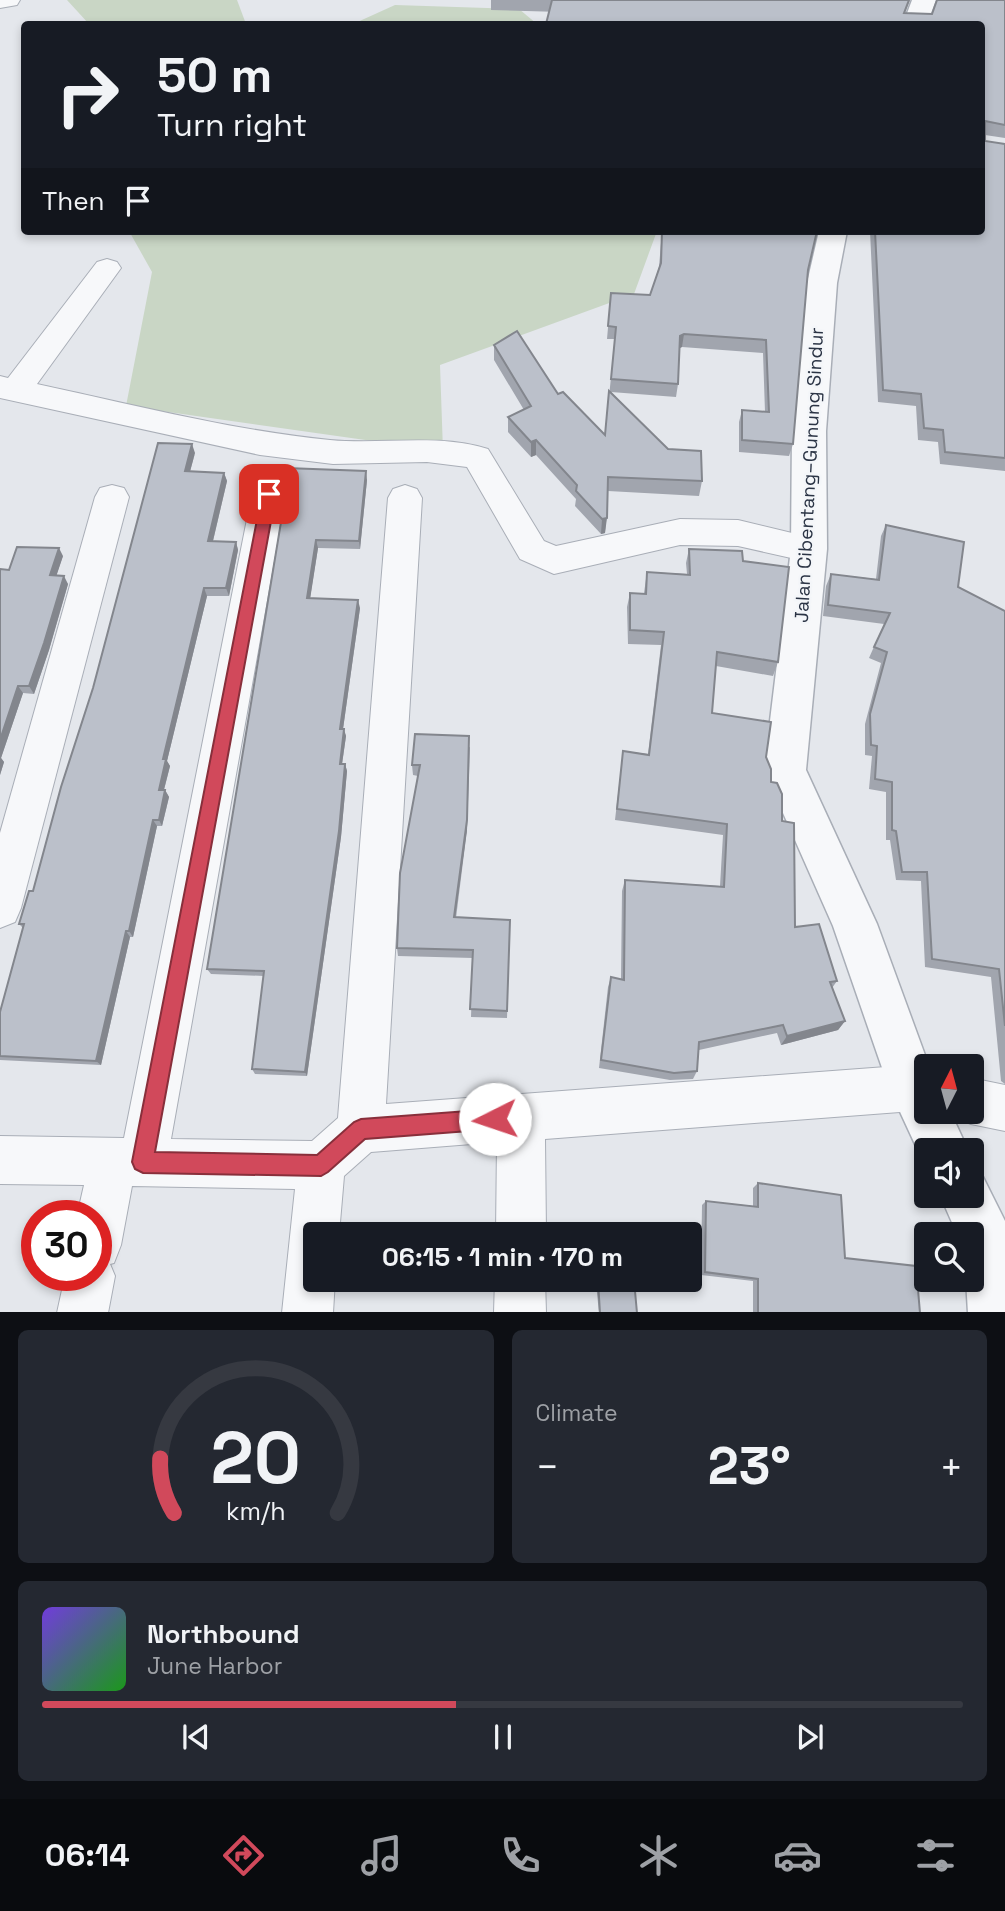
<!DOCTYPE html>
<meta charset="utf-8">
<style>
:root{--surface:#171b24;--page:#242831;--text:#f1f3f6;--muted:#9ea1a6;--line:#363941;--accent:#d1495b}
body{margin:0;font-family:"Space Grotesk",sans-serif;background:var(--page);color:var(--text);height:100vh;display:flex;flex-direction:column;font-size:26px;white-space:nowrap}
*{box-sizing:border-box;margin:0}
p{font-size:23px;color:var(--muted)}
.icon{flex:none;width:38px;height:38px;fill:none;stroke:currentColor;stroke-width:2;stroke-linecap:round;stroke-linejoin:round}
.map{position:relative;height:1312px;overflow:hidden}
.sheet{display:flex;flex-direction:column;gap:18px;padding:18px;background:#0d0f14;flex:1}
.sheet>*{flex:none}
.banner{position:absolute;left:21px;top:21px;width:964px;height:214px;border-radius:7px;box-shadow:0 4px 10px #0003;background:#171b24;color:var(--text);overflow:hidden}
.needle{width:46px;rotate:6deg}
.buttons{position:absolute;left:914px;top:1054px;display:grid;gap:14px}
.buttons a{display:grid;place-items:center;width:70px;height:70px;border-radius:7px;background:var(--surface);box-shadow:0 4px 10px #0003;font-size:35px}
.speed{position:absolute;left:21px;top:1200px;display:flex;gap:14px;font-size:35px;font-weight:700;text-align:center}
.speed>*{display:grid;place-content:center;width:91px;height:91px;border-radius:50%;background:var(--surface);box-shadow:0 4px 10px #0003;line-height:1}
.speed .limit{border:10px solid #d22;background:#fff;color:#111}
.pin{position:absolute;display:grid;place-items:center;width:60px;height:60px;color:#fff;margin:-30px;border-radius:14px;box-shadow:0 4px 10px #0006}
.me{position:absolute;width:77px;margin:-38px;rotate:266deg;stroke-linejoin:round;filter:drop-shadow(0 0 5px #0008)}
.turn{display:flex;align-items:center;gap:24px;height:147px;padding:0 21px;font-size:32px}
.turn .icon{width:91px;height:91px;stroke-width:2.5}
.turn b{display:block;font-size:49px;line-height:60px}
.then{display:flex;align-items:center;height:66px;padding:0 21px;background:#0003;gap:14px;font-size:26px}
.big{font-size:52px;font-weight:800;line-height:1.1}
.sheet .widget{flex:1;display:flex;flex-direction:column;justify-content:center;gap:10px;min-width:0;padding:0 24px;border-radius:10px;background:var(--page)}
.sheet .dial{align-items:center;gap:0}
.dial svg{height:182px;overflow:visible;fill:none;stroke:var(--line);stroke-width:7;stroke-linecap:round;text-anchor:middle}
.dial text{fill:var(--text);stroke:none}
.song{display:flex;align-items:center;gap:21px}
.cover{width:84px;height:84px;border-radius:10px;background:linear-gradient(135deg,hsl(260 70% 55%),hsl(120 70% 35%))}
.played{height:7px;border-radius:4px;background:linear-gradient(90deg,var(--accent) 45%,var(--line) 45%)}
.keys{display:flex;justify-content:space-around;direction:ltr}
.heat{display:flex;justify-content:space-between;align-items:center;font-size:38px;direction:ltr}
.sheet .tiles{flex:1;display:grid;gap:18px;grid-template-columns:1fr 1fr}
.widget:last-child{grid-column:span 2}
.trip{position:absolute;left:303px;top:1222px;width:399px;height:70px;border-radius:7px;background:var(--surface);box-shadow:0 4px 10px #0003;font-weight:800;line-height:70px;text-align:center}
.tabs{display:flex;height:112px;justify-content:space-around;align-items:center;background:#090b0e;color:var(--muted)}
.tabs .icon{width:49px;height:49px}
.tabs .current{color:var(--accent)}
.tabs b{font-size:32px;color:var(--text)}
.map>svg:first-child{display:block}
.green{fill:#c9d6c5}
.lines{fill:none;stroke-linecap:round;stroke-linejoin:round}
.minor-casing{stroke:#a9aeb7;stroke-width:2}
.tertiary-casing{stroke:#a9aeb7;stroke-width:3}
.minor{fill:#f7f8fa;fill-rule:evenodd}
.tertiary{fill:#f7f8fa;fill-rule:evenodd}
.wall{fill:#a1a5ae}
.shaded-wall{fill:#83868d}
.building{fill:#bbc0ca;stroke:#83868d;stroke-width:2}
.route{fill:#d1495b;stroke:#882f3b;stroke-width:2}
.labels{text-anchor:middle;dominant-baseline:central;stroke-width:5;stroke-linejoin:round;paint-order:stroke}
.street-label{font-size:19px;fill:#2b3445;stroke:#f4f6f9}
</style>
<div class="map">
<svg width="1005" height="1313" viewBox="0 0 1005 1313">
<rect width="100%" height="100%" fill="#e4e7ec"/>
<g class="green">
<polygon points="67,0 237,0 246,24 89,24"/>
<polygon points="395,5 519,9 537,24 353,24"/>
<polygon points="129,231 657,231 634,294 440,365 443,451 126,406 152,272"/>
</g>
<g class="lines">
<defs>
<g id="minor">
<polygon points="0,0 20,0 17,5 0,8"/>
<path d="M107,259L117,262L121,268L37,384C134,405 231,430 330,440C383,445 436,433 488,449L544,541L556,546L680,519L738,520L821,540L826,549L821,558L809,562L738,546L680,545L554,574L520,559L467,467L427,462L333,464L260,455L0,398V376L8,378L97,262Z"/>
<polygon points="269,482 281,485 286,494 171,1139 312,1141 338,1118 388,498 393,489 405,485 417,489 422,498 386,1104 913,1065 926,1068 926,1111 933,1111 926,1114 913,1111 545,1139 546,1234 496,1234 497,1142 371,1152 344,1176 339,1234 315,1234 315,1279 335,1279 333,1313 282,1313 295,1189 132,1186 121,1245 114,1263 110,1264 115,1276 108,1313 57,1313 65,1276 96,1276 96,1216 77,1216 84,1185 0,1184 0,1136 124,1138 252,494 257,485"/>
<polygon points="112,485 124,488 129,497 21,908 15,922 0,928 0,833 95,497 100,488"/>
<polygon points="971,1078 1005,1085 1005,1131 971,1124 955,1117 952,1111 971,1111"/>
<polygon points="495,1279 545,1279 546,1313 494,1313"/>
</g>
<g id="tertiary">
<polygon points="912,0 936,0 927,24 903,24"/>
<polygon points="819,231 847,231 837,283 826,431 827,549 806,770 877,924 929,1066 926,1066 926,1111 950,1111 968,1150 926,1150 926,1168 889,1088 833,926 764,770 791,549 792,431 807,283"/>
<polygon points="971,1172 983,1177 1005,1221 1005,1313 968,1313 966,1279 971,1279 971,1234 957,1234 940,1195 971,1195"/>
</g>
</defs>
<use href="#minor" class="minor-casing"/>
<use href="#tertiary" class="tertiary-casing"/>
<use href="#minor" class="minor"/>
<use href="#tertiary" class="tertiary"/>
</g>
<g class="wall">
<polygon points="491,0 910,0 905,13 932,14 1005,0 1005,138 985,135 985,141 1005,144 1005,471 940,464 938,442 918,440 916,406 878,402 870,231 982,231 982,24 491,10"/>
<polygon points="662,231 808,270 793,444 789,456 739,452 739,422 742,410 765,412 763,353 682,347 679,348 678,384 676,397 611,392 668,449 702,481 699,496 608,491 605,533 601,534 575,506 576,499 536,455 531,457 508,432 508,417 524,410 494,360 494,345 558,394 605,435 615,339 607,339 611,293 650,295 659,267"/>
<polygon points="195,453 190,471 224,473 227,481 213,541 236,542 238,550 229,596 207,596 167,761 170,766 164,790 165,790 169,797 162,826 157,826 133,937 130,937 101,1065 0,1060 0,1012 23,928 19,924 33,891"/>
<polygon points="284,480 367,480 360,549 318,548 310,598 360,608 343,729 346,736 342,764 345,764 347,771 341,837 307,1076 255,1074 252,1069 264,976 211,974 207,969 286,489"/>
<polygon points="886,525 958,587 1005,611 1005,1084 1001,1081 991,977 925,967 921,881 896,880 890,840 886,840 886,792 869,789 872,756 865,755 865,724 881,663 869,658 884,624 823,616 826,586 831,574 876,579 881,536"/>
<polygon points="689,549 743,561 778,662 773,676 716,666 712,713 766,757 771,782 782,821 795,927 837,981 832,988 845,1021 838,1030 781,1045 777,1033 699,1050 697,1071 693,1079 670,1080 599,1068 608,987 611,977 621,979 622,891 625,880 720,886 723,835 615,820 623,751 648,754 661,645 628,644 627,607 630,593 644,593 647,572 687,574 686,563"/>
<polygon points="63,556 56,576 68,584 49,650 34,694 23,693 1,758 4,762 0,775 9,570"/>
<polygon points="470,747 467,830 456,918 510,920 507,1018 471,1017 473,958 398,956 397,948 418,776 413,775 412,765"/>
<polygon points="758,1183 845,1258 920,1313 753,1313 753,1281 701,1275 702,1205 706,1201 753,1206 753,1188"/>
<polygon points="598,1281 637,1313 599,1313 596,1283"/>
</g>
<g class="shaded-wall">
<polygon points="684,334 682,347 678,349 680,336"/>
<polygon points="536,440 536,455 531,457 531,442"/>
<polygon points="192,444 195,453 188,479 185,471"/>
<polygon points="366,471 367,480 360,549 359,541"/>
<polygon points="224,473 227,481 211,549 208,541"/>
<polygon points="607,518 605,533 601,534 602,519"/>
<polygon points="316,540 318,548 309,606 307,598"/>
<polygon points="236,542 238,550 229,596 226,588"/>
<polygon points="59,548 63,556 54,583 50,575"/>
<polygon points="64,576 68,584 49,650 34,694 29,686"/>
<polygon points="204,588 207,596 167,761 170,766 162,797 159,790 163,759"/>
<polygon points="358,600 360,608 342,736 340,729"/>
<polygon points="18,686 23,693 1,758 4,762 0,775 0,740"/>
<polygon points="344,729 346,736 341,771 340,764"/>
<polygon points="469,736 467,830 454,926 454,917"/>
<polygon points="345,764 347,771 341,837 307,1076 305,1072"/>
<polygon points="165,790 169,797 162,826 159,820"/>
<polygon points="153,820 157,826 133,937 129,931"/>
<polygon points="126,931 130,937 101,1065 96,1061"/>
<polygon points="845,1021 838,1030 781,1045 787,1036"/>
</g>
<g class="building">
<polygon points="552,0 909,0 904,13 932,14 937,0 1005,0 1005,125 985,121 985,141 1005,144 1005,458 945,452 943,430 924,428 921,394 883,390 875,231 982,231 982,24 546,24"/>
<polygon points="662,231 817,231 808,270 793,444 742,440 742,410 769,412 766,340 684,334 680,336 678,384 611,379 616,327 608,326 611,293 650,295 661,263"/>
<polygon points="517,331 558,394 563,392 605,435 609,391 668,449 701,451 702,481 608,477 607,518 602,519 576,491 577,485 536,440 531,442 508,417 531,406 494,345"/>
<polygon points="158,443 192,444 185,471 224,473 208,541 236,542 226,588 204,588 163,759 166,759 159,790 165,790 159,820 153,820 129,931 126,931 96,1061 0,1056 0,1012 24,924 19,924 29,891 33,891 61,787 93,688"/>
<polygon points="286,468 366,471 359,541 316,540 307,598 358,600 340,729 344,729 340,764 345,764 339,831 305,1072 252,1069 264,971 207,969 287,486 284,480"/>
<polygon points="886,525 964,542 958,587 1005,611 1005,1026 999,969 932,959 927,872 902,872 896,831 892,830 892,782 875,779 877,746 871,745 870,714 887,652 874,647 890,613 828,605 831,574 879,580"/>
<polygon points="17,547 59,548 50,575 64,576 44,643 29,686 18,686 0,740 0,569 9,570"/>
<polygon points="689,549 742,551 743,561 789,567 778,662 717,652 712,713 771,722 766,757 771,769 771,782 777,783 782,794 782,821 794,823 795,927 819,924 837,981 830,982 845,1021 787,1036 783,1025 699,1042 697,1071 674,1073 601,1060 611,977 624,980 625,880 724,887 727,824 617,809 623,751 649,755 664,632 630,630 630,593 646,594 647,572 690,575"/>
<polygon points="415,734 469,736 467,820 454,917 510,920 507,1011 470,1009 473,950 397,948 400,873 420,765 412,765"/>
<polygon points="758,1183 841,1195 845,1258 916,1266 920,1313 758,1313 758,1279 705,1272 706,1201 758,1207"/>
<polygon points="634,1280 637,1313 600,1313 598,1281"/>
</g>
<polygon class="route" points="269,489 276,494 155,1152 317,1155 354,1122 361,1119 495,1109 502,1112 505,1119 502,1126 495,1129 365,1139 328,1172 321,1176 143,1173 135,1169 132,1162 262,494"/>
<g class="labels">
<g class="street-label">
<text transform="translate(809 475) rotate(-87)">Jalan Cibentang–Gunung Sindur</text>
</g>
</g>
</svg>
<div class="buttons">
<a><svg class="needle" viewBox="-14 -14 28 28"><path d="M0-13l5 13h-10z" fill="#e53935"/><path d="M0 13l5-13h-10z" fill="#9ea1a6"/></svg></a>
<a><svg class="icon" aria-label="sound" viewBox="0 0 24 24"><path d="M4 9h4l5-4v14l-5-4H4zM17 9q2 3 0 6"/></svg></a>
<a><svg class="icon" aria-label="search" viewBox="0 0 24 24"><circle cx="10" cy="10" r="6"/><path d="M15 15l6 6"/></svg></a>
</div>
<div class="speed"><div class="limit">30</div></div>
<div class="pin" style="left:269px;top:494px;background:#d93025"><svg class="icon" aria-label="arrive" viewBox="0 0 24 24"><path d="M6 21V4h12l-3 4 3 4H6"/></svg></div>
<svg class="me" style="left:495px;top:1119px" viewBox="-20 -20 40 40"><circle r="19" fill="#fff"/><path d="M0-13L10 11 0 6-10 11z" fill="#d1495b"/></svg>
<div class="trip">06:15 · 1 min · 170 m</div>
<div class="banner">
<div class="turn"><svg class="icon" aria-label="right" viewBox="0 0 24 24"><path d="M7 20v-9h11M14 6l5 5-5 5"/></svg><div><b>50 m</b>Turn right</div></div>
<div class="then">Then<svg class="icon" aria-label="arrive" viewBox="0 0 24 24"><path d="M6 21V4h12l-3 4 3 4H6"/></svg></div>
</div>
</div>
<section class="sheet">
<div class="tiles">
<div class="widget dial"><svg viewBox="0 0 100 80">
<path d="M14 69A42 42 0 1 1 86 69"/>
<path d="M14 69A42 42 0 0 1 8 45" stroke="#d1495b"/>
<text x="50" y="56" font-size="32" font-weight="700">20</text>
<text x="50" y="72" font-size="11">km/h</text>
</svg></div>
<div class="widget"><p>Climate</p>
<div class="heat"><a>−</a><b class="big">23°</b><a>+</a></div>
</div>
<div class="widget">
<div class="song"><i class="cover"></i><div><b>Northbound</b><p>June Harbor</p></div></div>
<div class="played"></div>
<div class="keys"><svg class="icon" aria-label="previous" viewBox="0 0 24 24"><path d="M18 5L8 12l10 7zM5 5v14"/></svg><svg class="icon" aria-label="pause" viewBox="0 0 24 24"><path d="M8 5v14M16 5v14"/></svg><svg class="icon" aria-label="next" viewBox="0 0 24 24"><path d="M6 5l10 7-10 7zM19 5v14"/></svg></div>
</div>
</div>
</section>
<nav class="tabs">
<b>06:14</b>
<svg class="icon current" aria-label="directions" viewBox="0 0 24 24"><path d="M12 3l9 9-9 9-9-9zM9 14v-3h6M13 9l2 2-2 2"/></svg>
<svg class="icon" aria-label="music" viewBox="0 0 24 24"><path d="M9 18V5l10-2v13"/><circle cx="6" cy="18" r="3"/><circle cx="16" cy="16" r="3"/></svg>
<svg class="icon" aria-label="phone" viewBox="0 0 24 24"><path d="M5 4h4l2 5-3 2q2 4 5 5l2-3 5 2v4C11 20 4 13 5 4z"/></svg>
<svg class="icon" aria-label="climate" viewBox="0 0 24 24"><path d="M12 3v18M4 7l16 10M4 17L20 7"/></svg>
<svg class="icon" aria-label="car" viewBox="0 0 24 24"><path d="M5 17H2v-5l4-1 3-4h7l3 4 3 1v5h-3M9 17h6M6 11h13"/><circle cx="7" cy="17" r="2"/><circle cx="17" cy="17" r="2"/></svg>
<svg class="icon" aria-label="filters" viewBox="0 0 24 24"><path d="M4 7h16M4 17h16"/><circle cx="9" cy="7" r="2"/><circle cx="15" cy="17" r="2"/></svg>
</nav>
